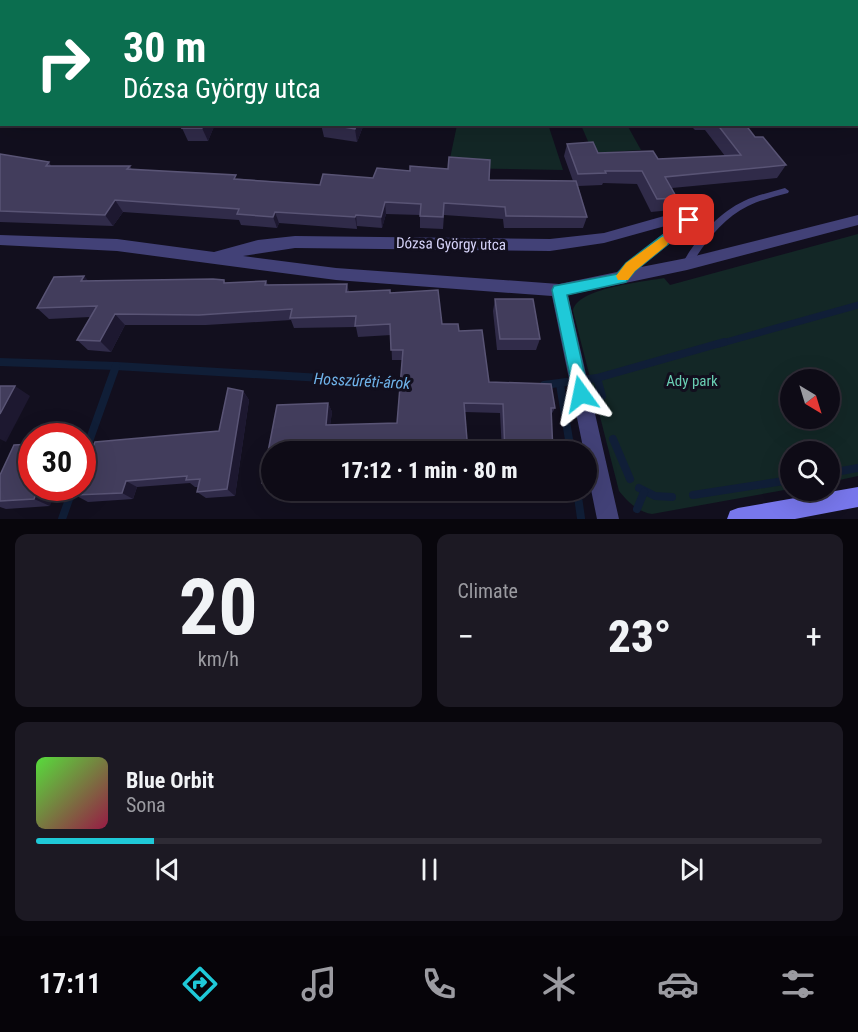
<!DOCTYPE html>
<meta charset="utf-8">
<style>
:root{--surface:#0e0b16;--page:#1c1923;--text:#f1f3f6;--muted:#9b9ba1;--line:#2e2b35;--accent:#1fc9d8}
body{margin:0;font-family:"Roboto Condensed",sans-serif;background:var(--page);color:var(--text);height:100vh;display:flex;flex-direction:column;font-size:22px;white-space:nowrap}
*{box-sizing:border-box;margin:0}
p{font-size:20px;color:var(--muted)}
.icon{flex:none;width:33px;height:33px;fill:none;stroke:currentColor;stroke-width:2;stroke-linecap:round;stroke-linejoin:round}
.map{position:relative;height:519px;overflow:hidden}
.sheet{display:flex;flex-direction:column;gap:15px;padding:15px;background:#08060c;flex:1}
.sheet>*{flex:none}
.guide{position:absolute;left:0px;top:0px;width:858px;height:126px;box-shadow:0 6px 24px #0002,0 0 0 2px var(--line);background:#0b6e4f;color:#fff;overflow:hidden}
.needle{width:39px;rotate:142deg}
.fabs{position:absolute;left:780px;top:369px;display:grid;gap:12px}
.fabs a{display:grid;place-items:center;width:60px;height:60px;border-radius:50%;background:var(--surface);box-shadow:0 6px 24px #0002,0 0 0 2px var(--line);font-size:30px}
.speed{position:absolute;left:18px;top:423px;display:flex;gap:12px;font-size:30px;font-weight:700;text-align:center}
.speed>*{display:grid;place-content:center;width:78px;height:78px;border-radius:50%;background:var(--surface);box-shadow:0 6px 24px #0002,0 0 0 2px var(--line);line-height:1}
.speed .limit{border:9px solid #d22;background:#fff;color:#111}
.pin{position:absolute;display:grid;place-items:center;width:51px;height:51px;color:#fff;margin:-26px;border-radius:12px;box-shadow:0 3px 9px #0006}
.me{position:absolute;width:66px;margin:-33px;rotate:348deg;stroke-linejoin:round;filter:drop-shadow(0 0 4px #0008)}
.turn{display:flex;align-items:center;gap:21px;height:126px;padding:0 24px;font-size:27px}
.turn .icon{width:78px;height:78px;stroke-width:2.5}
.turn b{display:block;font-size:42px;line-height:51px}
.big{font-size:45px;font-weight:800;line-height:1.1}
.sheet .tile{flex:1;display:flex;flex-direction:column;justify-content:center;gap:9px;min-width:0;padding:0 21px;border-radius:12px;background:var(--page)}
.sheet .dial{align-items:center;gap:0}
.dial b{font-size:78px;line-height:1}
.song{display:flex;align-items:center;gap:18px}
.cover{width:72px;height:72px;border-radius:9px;background:linear-gradient(135deg,hsl(110 70% 55%),hsl(340 70% 35%))}
.played{height:6px;border-radius:3px;background:linear-gradient(90deg,var(--accent) 15%,var(--line) 15%)}
.keys{display:flex;justify-content:space-around;direction:ltr}
.heat{display:flex;justify-content:space-between;align-items:center;font-size:33px;direction:ltr}
.sheet .tiles{flex:1;display:grid;gap:15px;grid-template-columns:1fr 1fr}
.tile:last-child{grid-column:span 2}
.trip{position:absolute;left:261px;top:441px;width:336px;height:60px;border-radius:30px;background:var(--surface);box-shadow:0 6px 24px #0002,0 0 0 2px var(--line);font-weight:800;line-height:60px;text-align:center}
.menu{display:flex;height:96px;justify-content:space-around;align-items:center;background:#060409;color:var(--muted)}
.menu .icon{width:42px;height:42px}
.menu .selected{color:var(--accent)}
.menu b{font-size:27px;color:var(--text)}
.map>svg:first-child{display:block}
.green{fill:#132726;fill-rule:evenodd}
.lines{fill:none;stroke-linecap:round;stroke-linejoin:round}
.stream-far1{stroke:#101e37;stroke-width:7}
.stream{stroke:#101e37;stroke-width:8}
.service{fill:#424177;fill-rule:evenodd}
.minor{fill:#424177;fill-rule:evenodd}
.secondary{fill:#7877ec;fill-rule:evenodd}
.wall{fill:#302b49}
.shaded-wall{fill:#1d1830}
.building{fill:#423d5c;stroke:#595475;stroke-width:1.5}
.route{fill:#1fc9d8;stroke:#14838c;stroke-width:1.5}
.slow{fill:#f59e0b}
.labels{text-anchor:middle;dominant-baseline:central;stroke-width:6;stroke-linejoin:round;paint-order:stroke}
.street-label{font-size:15px;fill:#d6d3f9;stroke:#120f1e}
.park-label{font-size:15px;fill:#69ceb3;stroke:#120f1e}
.water-label{font-size:16px;font-style:italic;fill:#6fb3ea;stroke:#120f1e}
</style>
<div class="map">
<svg width="858" height="519" viewBox="0 0 858 519">
<rect width="100%" height="100%" fill="#120f1e"/>
<g class="green">
<polygon points="525,0 739,0 749,1 532,2"/>
<polygon points="548,124 563,170 448,168 457,125"/>
<polygon points="581,125 627,125 641,150 593,153"/>
<path d="M858,234V476L830,482V452H790V489L652,514C638,512 628,502 619,491L573,311C576,288 643,282 664,278L670,285ZM790,380H830V418H790Z"/>
</g>
<g class="lines">
<polyline class="stream-far1" points="719,344 858,305"/>
<g class="stream">
<polyline points="0,362 116,366 407,383"/>
<polyline points="597,378 602,396"/>
<polyline points="560,384 571,452"/>
<polyline points="544,385 597,378 724,342"/>
<polyline points="613,439 630,479"/>
<polyline points="82,461 116,366"/>
<polyline points="830,473 858,468"/>
<polyline points="639,488 655,496 672,497"/>
<polyline points="577,490 581,518"/>
<polyline points="693,495 790,480"/>
<polyline points="637,509 644,492"/>
<polyline points="62,519 73,488"/>
</g>
<path class="service" d="M785,188L789,191L788,193C774,197 760,200 748,206C723,218 704,243 690,267H684L682,264C696,239 718,213 744,201C757,195 771,192 785,188Z"/>
<g class="minor">
<polygon points="511,0 526,0 527,2 512,2"/>
<polygon points="838,0 846,0 847,2 838,2"/>
<path d="M703,205L710,210L708,213L695,217L694,224L641,267L687,258L858,215V225L687,270L568,295L619,519H597L586,465V452H584L552,296L336,280L117,251L0,245V235L117,239L214,252L258,240L295,236L550,239L604,233ZM676,223L617,272L559,284L336,268L243,256L295,248L550,251L604,243Z"/>
</g>
<polygon class="secondary" points="858,487 858,507 795,519 727,519 730,511 738,508"/>
</g>
<g class="wall">
<polygon points="10,0 68,0 66,2 11,2"/>
<polygon points="184,124 215,124 208,141 188,141 182,128"/>
<polygon points="321,124 364,124 357,142 324,137"/>
<polygon points="685,124 745,124 755,137 786,165 777,178 672,188 677,198 671,210 651,212 637,184 603,183 602,185 578,186 587,217 583,228 504,228 503,219 444,215 443,229 420,228 420,215 386,214 382,228 357,226 357,229 279,223 277,228 241,225 239,220 123,212 113,226 0,222 0,154 49,162 51,166 130,166 132,170 320,185 373,178 573,181 564,156 567,144 598,153 658,159 725,156 705,130 695,130 692,127 687,127"/>
<polygon points="84,276 88,281 213,279 224,280 225,283 266,281 268,285 347,284 349,292 390,290 390,293 438,290 442,324 458,324 459,331 482,330 489,382 551,384 555,408 551,415 553,452 502,452 500,413 465,412 468,452 272,452 272,490 269,490 262,483 277,405 328,403 332,412 330,425 397,423 402,360 392,360 391,335 358,337 356,327 294,328 291,320 206,325 125,325 111,352 88,350 77,340 90,317 49,319 37,308 54,277"/>
<polygon points="495,299 540,339 536,350 497,350 493,311"/>
<polygon points="243,391 249,400 235,496 206,498 197,492 198,487 195,487 190,483 137,487 133,499 88,502 75,495 219,431"/>
<polygon points="0,475 50,506 6,509 0,507"/>
</g>
<g class="shaded-wall">
<polygon points="43,0 68,0 66,2 43,2 42,1"/>
<polygon points="204,124 215,124 208,141 202,128"/>
<polygon points="357,124 364,124 357,142 355,129"/>
<polygon points="115,200 123,212 113,226 105,215"/>
<polygon points="385,202 386,214 382,228 381,217"/>
<polygon points="275,212 279,223 277,228 273,217"/>
<polygon points="356,215 357,226 357,229 355,217"/>
<polygon points="84,276 94,287 81,281"/>
<polygon points="115,314 125,325 111,352 100,341"/>
<polygon points="15,386 30,396 6,442 0,439 0,414"/>
<polygon points="243,391 249,400 235,496 227,489"/>
<polygon points="328,403 332,412 329,434 326,425"/>
<polygon points="126,481 137,487 133,499 122,493"/>
<polygon points="38,488 57,488 50,506 34,499"/>
</g>
<g class="building">
<polygon points="262,0 324,0 323,2 261,2"/>
<polygon points="184,124 204,124 202,128 182,128"/>
<polygon points="326,124 357,124 355,129"/>
<polygon points="717,124 745,124 755,137 763,137 786,165 665,177 677,198 657,199 642,171 605,171 606,173 578,174 567,144 593,142 598,153 653,151 658,159 741,155"/>
<polygon points="0,154 49,162 46,166 130,166 127,169 236,175 234,179 320,185 323,174 373,178 377,168 410,171 410,166 448,169 449,157 490,160 489,180 576,181 587,217 506,216 505,207 444,203 443,217 420,216 421,204 385,202 381,217 356,215 355,217 275,212 273,217 237,214 239,209 115,200 105,215 0,211"/>
<polygon points="84,276 81,281 213,279 224,280 224,283 266,281 265,285 347,284 346,292 390,290 390,293 438,290 442,324 458,324 459,331 482,330 489,382 551,384 555,408 551,408 553,452 505,452 503,404 464,403 468,452 272,452 272,483 262,483 277,405 328,403 326,425 397,423 403,350 391,350 390,324 355,326 356,316 290,318 292,309 199,315 115,314 100,341 77,340 97,306 37,308 54,277"/>
<polygon points="495,299 533,299 540,339 500,339"/>
<polygon points="0,386 15,386 0,414"/>
<polygon points="228,388 243,391 227,489 197,492 200,479 186,480 187,476 126,481 122,493 75,495 78,488 82,488 82,475 95,442 219,431"/>
<polygon points="32,444 32,488 38,488 34,499 0,501 0,475 14,445"/>
</g>
<polygon class="route" points="689,215 695,220 694,223 635,271 626,282 567,295 589,394 587,400 581,402 575,400 552,290 554,286 617,274 626,263"/>
<polygon class="slow" points="662,237 667,238 668,242 667,245 635,271 628,280 618,280 616,276 626,263"/>
<g class="labels">
<g class="street-label">
<text transform="translate(451 244) rotate(1)">Dózsa György utca</text>
</g>
<g class="park-label">
<text x="692" y="381">Ady park</text>
</g>
<g class="water-label">
<text transform="translate(362 381) rotate(3)">Hosszúréti-árok</text>
</g>
</g>
</svg>
<div class="fabs">
<a><svg class="needle" viewBox="-14 -14 28 28"><path d="M0-13l5 13h-10z" fill="#e53935"/><path d="M0 13l5-13h-10z" fill="#9b9ba1"/></svg></a>
<a><svg class="icon" aria-label="search" viewBox="0 0 24 24"><circle cx="10" cy="10" r="6"/><path d="M15 15l6 6"/></svg></a>
</div>
<div class="speed"><div class="limit">30</div></div>
<div class="pin" style="left:689px;top:220px;background:#d93025"><svg class="icon" aria-label="arrive" viewBox="0 0 24 24"><path d="M6 21V4h12l-3 4 3 4H6"/></svg></div>
<svg class="me" style="left:581px;top:394px" viewBox="-20 -20 40 40"><path d="M0-17L14 15 0 8-14 15z" fill="#1fc9d8" stroke="#fff" stroke-width="4"/></svg>
<div class="trip">17:12 · 1 min · 80 m</div>
<div class="guide">
<div class="turn"><svg class="icon" aria-label="right" viewBox="0 0 24 24"><path d="M7 20v-9h11M14 6l5 5-5 5"/></svg><div><b>30 m</b>Dózsa György utca</div></div>
</div>
</div>
<section class="sheet">
<div class="tiles">
<div class="tile dial"><b>20</b><p>km/h</p></div>
<div class="tile"><p>Climate</p>
<div class="heat"><a>−</a><b class="big">23°</b><a>+</a></div>
</div>
<div class="tile">
<div class="song"><i class="cover"></i><div><b>Blue Orbit</b><p>Sona</p></div></div>
<div class="played"></div>
<div class="keys"><svg class="icon" aria-label="previous" viewBox="0 0 24 24"><path d="M18 5L8 12l10 7zM5 5v14"/></svg><svg class="icon" aria-label="pause" viewBox="0 0 24 24"><path d="M8 5v14M16 5v14"/></svg><svg class="icon" aria-label="next" viewBox="0 0 24 24"><path d="M6 5l10 7-10 7zM19 5v14"/></svg></div>
</div>
</div>
</section>
<nav class="menu">
<b>17:11</b>
<svg class="icon selected" aria-label="directions" viewBox="0 0 24 24"><path d="M12 3l9 9-9 9-9-9zM9 14v-3h6M13 9l2 2-2 2"/></svg>
<svg class="icon" aria-label="music" viewBox="0 0 24 24"><path d="M9 18V5l10-2v13"/><circle cx="6" cy="18" r="3"/><circle cx="16" cy="16" r="3"/></svg>
<svg class="icon" aria-label="phone" viewBox="0 0 24 24"><path d="M5 4h4l2 5-3 2q2 4 5 5l2-3 5 2v4C11 20 4 13 5 4z"/></svg>
<svg class="icon" aria-label="climate" viewBox="0 0 24 24"><path d="M12 3v18M4 7l16 10M4 17L20 7"/></svg>
<svg class="icon" aria-label="car" viewBox="0 0 24 24"><path d="M5 17H2v-5l4-1 3-4h7l3 4 3 1v5h-3M9 17h6M6 11h13"/><circle cx="7" cy="17" r="2"/><circle cx="17" cy="17" r="2"/></svg>
<svg class="icon" aria-label="filters" viewBox="0 0 24 24"><path d="M4 7h16M4 17h16"/><circle cx="9" cy="7" r="2"/><circle cx="15" cy="17" r="2"/></svg>
</nav>
